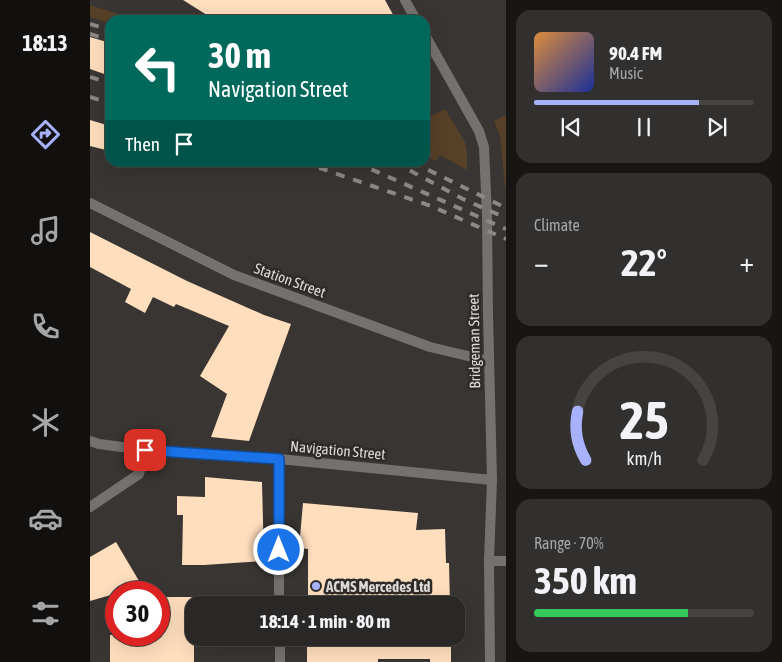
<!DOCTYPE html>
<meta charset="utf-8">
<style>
:root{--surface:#2a2826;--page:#32302e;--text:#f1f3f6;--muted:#a5a6a7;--line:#464443;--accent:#a7b1fc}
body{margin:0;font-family:"Asap Condensed",sans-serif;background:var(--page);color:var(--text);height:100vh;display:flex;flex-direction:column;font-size:19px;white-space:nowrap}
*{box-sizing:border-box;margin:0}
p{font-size:16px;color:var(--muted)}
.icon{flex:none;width:28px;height:28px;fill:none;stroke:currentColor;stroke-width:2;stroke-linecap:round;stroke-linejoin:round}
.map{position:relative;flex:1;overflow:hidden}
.side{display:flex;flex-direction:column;gap:10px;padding:10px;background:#171615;width:276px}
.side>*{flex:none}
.banner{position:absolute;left:15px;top:15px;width:325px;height:152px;border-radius:15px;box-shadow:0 5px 20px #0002,0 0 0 1px var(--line);background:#00695c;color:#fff;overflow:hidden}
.speed{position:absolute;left:15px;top:581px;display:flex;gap:10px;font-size:25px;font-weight:700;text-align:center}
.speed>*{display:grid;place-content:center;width:65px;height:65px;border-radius:50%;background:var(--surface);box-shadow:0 5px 20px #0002,0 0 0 1px var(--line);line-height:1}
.speed .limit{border:8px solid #d22;background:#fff;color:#111}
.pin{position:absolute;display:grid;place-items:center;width:42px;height:42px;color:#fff;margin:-21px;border-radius:10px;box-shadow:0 2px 8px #0006}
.me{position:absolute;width:55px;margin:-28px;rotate:0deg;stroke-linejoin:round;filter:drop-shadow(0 0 4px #0008)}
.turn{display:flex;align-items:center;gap:18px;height:105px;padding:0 20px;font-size:22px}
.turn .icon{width:65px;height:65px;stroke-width:2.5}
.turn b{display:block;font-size:35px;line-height:42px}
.then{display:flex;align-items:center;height:48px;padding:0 20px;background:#0003;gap:10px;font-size:19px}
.big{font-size:38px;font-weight:700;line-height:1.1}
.side .widget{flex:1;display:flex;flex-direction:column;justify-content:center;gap:8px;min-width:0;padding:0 18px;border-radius:15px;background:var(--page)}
.side .dial{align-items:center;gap:0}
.dial svg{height:130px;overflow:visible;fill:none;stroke:var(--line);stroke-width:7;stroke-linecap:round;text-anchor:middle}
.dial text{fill:var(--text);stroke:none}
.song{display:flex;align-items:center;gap:15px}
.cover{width:60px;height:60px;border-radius:8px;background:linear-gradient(135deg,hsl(30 70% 55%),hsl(230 70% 35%))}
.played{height:5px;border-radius:2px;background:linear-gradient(90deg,var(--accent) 75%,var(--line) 75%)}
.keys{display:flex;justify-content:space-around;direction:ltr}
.heat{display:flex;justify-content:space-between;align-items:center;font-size:28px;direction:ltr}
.charge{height:8px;border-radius:4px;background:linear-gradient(90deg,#34c759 70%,var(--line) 0)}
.trip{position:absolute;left:95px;top:596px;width:280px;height:50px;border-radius:15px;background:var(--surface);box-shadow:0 5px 20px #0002,0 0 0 1px var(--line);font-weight:700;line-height:50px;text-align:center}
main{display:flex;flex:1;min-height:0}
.tab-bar{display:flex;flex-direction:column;width:90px;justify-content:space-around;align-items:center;background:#11100f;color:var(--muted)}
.tab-bar .icon{width:35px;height:35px}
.tab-bar .active{color:var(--accent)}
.tab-bar b{font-size:22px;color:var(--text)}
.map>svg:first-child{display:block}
.green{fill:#564027}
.building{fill:#fedebd}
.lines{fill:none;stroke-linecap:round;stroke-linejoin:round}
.minor{stroke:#747271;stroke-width:10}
.tertiary{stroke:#747271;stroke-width:10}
.rail{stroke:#8b8886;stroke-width:4;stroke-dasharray:9 9;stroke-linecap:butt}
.route-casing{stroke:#114b97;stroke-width:12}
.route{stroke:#1a73e8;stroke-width:9}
.poi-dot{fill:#a7b1fc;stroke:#2e2b28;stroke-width:2}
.labels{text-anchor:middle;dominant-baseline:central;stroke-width:5;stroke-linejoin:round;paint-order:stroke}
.street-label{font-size:15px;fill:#dddbd9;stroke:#2e2b28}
.poi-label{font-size:15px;font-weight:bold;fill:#dddbd9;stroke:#2e2b28;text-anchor:start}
</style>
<main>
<nav class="tab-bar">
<b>18:13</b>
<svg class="icon active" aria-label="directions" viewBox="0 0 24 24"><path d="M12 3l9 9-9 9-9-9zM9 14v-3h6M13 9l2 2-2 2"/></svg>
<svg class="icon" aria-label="music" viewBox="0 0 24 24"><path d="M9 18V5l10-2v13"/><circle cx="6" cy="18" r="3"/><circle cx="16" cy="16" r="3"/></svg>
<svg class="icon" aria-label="phone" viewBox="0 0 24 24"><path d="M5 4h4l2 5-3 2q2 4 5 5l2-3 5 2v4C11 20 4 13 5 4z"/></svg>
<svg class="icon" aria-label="climate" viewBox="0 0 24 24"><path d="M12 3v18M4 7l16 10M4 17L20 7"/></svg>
<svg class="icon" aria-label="car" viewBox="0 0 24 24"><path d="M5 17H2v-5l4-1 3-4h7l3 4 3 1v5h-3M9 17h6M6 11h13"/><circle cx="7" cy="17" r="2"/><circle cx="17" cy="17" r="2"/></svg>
<svg class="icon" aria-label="filters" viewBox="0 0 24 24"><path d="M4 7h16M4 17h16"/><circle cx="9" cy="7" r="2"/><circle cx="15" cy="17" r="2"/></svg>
</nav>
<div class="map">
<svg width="416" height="662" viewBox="0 0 416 662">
<rect width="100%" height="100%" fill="#383532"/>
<g class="green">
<polygon points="0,5 47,20 20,20 20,24 0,17"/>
<polygon points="355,109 375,142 377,152 377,170 350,155 346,161 335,156 335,119"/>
<polygon points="416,115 416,187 415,186 410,136 404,121"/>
</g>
<g class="building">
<polygon points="93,0 295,0 306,20 125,20"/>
<polygon points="0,37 20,43 20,76 0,69"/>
<polygon points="0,120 20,126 20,151 0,146"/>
<polygon points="0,232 97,281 174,315 201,324 159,441 121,437 137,394 110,376 139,326 86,304 84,307 63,297 55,313 35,302 41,289 0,267"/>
<polygon points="115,477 172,482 174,561 114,565 92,565 93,515 87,515 87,496 115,497"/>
<polygon points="213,503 328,513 326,530 355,529 356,563 359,563 360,605 218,605 218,549 209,548"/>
<polygon points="26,542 52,586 0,601 0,557"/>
<polygon points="73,597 104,597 104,662 20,662 20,635 69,635 69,631 74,631"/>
<polygon points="217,638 361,638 361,662 340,662 340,659 288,659 288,662 217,662"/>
</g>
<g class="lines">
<g class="minor">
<polyline points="0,203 144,275 340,347 399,361"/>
<polyline points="0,441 9,444 55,450"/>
<polyline points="189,459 189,605"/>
<polyline points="0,507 49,474 55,450 189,459 402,480"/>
<polyline points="399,561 416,561"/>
<polyline points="190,638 190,662"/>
</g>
<g class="tertiary">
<polyline points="315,0 326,20"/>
<polyline points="335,35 389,131 394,147 397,216 398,314 402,480 399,561 400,662"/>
</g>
<g class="rail">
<polyline points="0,24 20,30"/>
<polyline points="0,34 20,40"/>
<polyline points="0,77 20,83"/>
<polyline points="0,97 20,103"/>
<polyline points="212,162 341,206 416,239"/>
<polyline points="265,162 416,229"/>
<polyline points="304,162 373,199 416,218"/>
<polyline points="322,162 416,208"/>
</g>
</g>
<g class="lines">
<defs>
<polyline id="route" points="55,450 189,459 189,550"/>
</defs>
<use href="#route" class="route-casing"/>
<use href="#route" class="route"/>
</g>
<circle class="poi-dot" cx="226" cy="586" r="5"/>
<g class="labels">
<g class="street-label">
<text transform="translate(200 280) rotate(20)">Station Street</text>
<text transform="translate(384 341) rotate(-91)">Bridgeman Street</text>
<text transform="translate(248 450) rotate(5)">Navigation Street</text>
</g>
<g class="poi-label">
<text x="236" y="586">ACMS Mercedes Ltd</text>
</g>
</g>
</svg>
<div class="speed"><div class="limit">30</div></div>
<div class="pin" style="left:55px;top:450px;background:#d93025"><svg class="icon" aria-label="arrive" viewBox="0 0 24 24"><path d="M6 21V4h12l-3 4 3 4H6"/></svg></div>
<svg class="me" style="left:189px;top:550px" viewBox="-20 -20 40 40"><circle r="17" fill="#1a73e8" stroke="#fff" stroke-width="3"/><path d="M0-11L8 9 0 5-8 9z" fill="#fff"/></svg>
<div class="trip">18:14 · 1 min · 80 m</div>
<div class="banner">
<div class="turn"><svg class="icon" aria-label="left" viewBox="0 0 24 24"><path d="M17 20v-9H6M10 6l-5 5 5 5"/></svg><div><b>30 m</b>Navigation Street</div></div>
<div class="then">Then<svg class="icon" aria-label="arrive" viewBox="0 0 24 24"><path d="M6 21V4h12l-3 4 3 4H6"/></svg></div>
</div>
</div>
<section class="side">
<div class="widget">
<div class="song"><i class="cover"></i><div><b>90.4 FM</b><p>Music</p></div></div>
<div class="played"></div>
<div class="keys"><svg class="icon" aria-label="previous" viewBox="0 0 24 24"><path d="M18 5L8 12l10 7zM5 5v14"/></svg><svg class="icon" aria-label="pause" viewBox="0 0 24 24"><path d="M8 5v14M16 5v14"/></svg><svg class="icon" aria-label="next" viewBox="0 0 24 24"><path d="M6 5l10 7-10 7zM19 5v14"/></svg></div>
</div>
<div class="widget"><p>Climate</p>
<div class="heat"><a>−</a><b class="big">22°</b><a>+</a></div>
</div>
<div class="widget dial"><svg viewBox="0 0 100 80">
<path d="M14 69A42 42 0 1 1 86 69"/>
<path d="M14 69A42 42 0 0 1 9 39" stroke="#a7b1fc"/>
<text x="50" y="56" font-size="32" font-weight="700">25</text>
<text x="50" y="72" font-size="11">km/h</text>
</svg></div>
<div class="widget"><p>Range · 70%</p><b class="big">350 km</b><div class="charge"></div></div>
</section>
</main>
